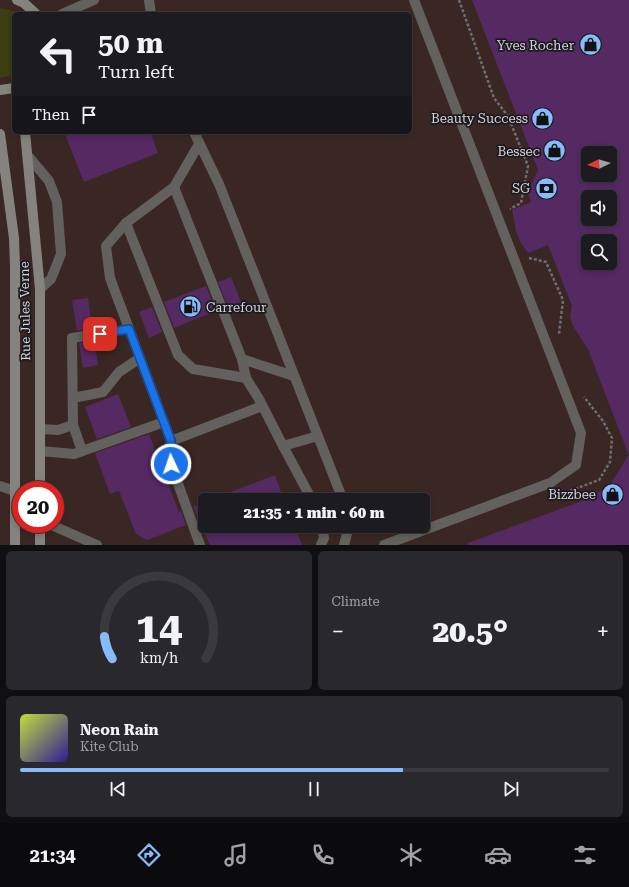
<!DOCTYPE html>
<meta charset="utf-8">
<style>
:root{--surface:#1c1b20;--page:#29282d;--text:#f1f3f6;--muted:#a0a1a5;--line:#3a393e;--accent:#87bbfb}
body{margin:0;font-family:"Roboto Serif",serif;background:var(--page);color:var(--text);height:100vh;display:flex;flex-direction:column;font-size:15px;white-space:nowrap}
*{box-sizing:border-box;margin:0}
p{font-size:13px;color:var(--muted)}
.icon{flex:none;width:22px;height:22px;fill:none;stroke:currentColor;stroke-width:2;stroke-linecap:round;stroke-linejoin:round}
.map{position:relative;height:545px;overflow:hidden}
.side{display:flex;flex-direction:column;gap:6px;padding:6px;background:#0f0f12;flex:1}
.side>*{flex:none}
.hud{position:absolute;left:12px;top:12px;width:400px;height:122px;border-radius:6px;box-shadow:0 2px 6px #0003,0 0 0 1px var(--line);background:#1c1b20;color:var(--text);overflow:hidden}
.needle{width:26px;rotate:265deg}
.controls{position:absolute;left:581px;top:146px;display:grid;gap:8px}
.controls a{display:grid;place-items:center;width:36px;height:36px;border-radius:6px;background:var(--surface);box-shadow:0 2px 6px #0003,0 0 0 1px var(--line);font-size:20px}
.speed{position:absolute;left:12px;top:481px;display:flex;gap:8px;font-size:20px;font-weight:700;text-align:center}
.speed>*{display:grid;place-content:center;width:52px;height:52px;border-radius:50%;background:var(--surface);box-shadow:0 2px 6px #0003,0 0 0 1px var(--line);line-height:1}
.speed .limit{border:6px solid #d22;background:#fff;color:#111}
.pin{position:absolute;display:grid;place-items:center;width:34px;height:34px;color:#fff;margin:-17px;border-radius:8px;box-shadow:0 2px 6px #0006}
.me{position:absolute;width:44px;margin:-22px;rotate:357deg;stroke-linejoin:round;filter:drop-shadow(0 0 3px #0008)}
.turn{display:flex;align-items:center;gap:14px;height:84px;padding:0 20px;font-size:18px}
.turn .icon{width:52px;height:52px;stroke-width:2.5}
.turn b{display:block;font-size:28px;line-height:34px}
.then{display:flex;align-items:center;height:38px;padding:0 20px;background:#0003;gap:8px;font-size:15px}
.big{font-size:30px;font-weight:800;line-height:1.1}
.side .tile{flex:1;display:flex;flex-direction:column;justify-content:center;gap:6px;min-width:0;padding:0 14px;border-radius:6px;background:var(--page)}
.side .dial{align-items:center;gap:0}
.dial svg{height:104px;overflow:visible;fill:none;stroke:var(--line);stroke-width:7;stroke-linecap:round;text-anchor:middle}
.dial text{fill:var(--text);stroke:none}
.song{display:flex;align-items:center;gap:12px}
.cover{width:48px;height:48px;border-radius:6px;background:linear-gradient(135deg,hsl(70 70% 55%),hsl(250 70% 35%))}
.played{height:4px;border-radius:2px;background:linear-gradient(90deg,var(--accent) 65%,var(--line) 65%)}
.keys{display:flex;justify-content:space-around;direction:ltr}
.heat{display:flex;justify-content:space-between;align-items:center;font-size:22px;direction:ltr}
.side .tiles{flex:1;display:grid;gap:6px;grid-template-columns:1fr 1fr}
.tile:last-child{grid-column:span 2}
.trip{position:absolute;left:198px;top:493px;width:232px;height:40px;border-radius:6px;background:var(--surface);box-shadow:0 2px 6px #0003,0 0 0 1px var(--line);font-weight:800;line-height:40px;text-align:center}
.tab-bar{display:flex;height:64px;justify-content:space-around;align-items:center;background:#0b0b0d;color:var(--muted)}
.tab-bar .icon{width:28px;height:28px}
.tab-bar .active{color:var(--accent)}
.tab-bar b{font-size:18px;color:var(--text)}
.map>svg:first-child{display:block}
.commercial{fill:#3a2724;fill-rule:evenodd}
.green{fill:#3b3e10}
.building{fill:#552962;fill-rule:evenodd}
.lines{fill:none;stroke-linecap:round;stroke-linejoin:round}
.path{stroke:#6e6d73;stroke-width:2.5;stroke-dasharray:3 2;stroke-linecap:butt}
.lane{stroke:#62615d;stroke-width:10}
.street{stroke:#62615d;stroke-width:10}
.secondary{stroke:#84837d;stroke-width:10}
.route-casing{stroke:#114b97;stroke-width:10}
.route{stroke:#1a73e8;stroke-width:7}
.labels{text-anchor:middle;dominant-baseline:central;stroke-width:3.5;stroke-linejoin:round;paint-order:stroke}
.poi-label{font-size:13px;fill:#d3d3d7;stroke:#1c1a20;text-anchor:end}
.street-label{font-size:13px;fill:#d3d3d7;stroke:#1c1a20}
</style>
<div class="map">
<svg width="629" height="545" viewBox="0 0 629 545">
<rect width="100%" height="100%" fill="#25242a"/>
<path class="commercial" d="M0,0H629V545H0ZM14,14H410V132H14ZM588,153H610V175H588ZM588,197H610V219H588ZM588,241H610V263H588ZM21,490H55V524H21ZM205,500H423V526H205Z"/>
<polygon class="green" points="0,8 14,11 18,14 14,14 14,74 8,76 0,78"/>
<g class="building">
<path d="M472,0H629V453H628L588,349L573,326L570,317L572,306L548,245L528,253L521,243L516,231L512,210L531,202L528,192L538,170ZM588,153H610V175H588ZM588,197H610V219H588ZM588,241H610V263H588Z"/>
<polygon points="64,132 150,132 158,153 84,182"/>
<polygon points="231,277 241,302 228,307 218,282"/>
<polygon points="206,286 216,311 174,328 164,302"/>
<polygon points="88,298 92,328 77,331 72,300"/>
<polygon points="152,307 162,332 149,338 139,312"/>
<polygon points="94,341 98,365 83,368 79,343"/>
<polygon points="118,394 131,427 97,439 85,407"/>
<polygon points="149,434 179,512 181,511 186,525 147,540 136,534 119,491 110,494 95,453"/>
<polygon points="629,454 629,545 468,545 468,543 590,498 610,485"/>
<polygon points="275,475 284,500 210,500 212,499"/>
<polygon points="205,502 205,526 294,526 302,545 210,545 193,507"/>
</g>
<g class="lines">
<g class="path">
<polyline points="459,0 494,98 508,116 528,166 521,203 510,209"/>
<polyline points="529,258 546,262 563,300 559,334"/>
<polyline points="561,494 599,480 610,462 612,438 603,421 584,397"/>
</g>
<g class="lane">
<polyline points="149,0 151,14"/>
<polyline points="62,14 94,0"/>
<polyline points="194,132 219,184 234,222 343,500"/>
<polyline points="199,144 174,187 126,223 106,246 110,278 171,441 262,406"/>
<polyline points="29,157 49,181 57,202 61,254 51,279 40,289"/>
<polyline points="174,187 242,359 294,376"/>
<polyline points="126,223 178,355 193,369 246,378"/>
<polyline points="242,359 246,378 259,399 283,446 318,436"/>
<polyline points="73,398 103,392 119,372 140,358"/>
<polyline points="40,429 58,430 73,425"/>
<polyline points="171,441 167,453 200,545"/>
<polyline points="283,446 312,500"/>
<polyline points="40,451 74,454 164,422"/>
<polyline points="82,451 73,425 72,338 129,329"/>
<polyline points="49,524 97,545"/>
<polyline points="321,545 324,538 322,526"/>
<polyline points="344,545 349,526"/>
<polyline points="384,545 550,483 576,465 581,433 414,0"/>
</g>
<polyline class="street" points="0,486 15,491"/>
<g class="secondary">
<polyline points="17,0 24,3 36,14"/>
<polyline points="0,90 14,88"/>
<polyline points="25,132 40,289 40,490"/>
<polyline points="0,134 14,238 15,266 15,545"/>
<polyline points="40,524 40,545"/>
</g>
</g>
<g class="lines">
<defs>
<polyline id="route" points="100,334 129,329 171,441 167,454 171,464"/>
</defs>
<use href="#route" class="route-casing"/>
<use href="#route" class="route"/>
</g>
<defs>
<symbol id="shop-disc" viewBox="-11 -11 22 22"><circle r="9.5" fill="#87bbfb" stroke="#1c1a20"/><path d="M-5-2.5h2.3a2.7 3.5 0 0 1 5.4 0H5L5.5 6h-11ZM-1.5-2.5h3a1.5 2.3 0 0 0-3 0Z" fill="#111"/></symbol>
<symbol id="bank-disc" viewBox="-11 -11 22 22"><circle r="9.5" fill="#87bbfb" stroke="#1c1a20"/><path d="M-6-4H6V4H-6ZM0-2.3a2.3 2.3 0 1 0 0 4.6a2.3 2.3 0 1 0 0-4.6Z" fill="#111"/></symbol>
<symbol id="fuel-disc" viewBox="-11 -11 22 22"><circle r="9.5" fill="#87bbfb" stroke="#1c1a20"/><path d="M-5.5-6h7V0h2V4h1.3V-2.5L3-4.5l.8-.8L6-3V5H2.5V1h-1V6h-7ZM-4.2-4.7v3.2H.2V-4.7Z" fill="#111"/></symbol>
</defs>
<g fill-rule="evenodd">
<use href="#shop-disc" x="578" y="32" width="25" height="25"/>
<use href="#shop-disc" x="530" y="106" width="25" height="25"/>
<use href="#shop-disc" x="542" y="138" width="25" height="25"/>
<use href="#bank-disc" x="534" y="176" width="25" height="25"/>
<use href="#fuel-disc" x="178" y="294" width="25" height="25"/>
<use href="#shop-disc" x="600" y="482" width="25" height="25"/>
</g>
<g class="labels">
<g class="poi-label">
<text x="574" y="45">Yves Rocher</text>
<text x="528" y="118">Beauty Success</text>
<text x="540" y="151">Bessec</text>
<text x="530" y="188">SG</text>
<text x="206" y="307" text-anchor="start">Carrefour</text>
<text x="596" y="494">Bizzbee</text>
</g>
<g class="street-label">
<text transform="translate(25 311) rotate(-91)">Rue Jules Verne</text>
</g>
</g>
</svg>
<div class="controls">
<a><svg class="needle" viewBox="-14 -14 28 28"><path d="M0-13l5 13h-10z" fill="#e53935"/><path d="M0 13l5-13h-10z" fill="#a0a1a5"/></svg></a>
<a><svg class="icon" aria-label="sound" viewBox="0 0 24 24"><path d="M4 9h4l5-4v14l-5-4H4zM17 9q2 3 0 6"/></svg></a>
<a><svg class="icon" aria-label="search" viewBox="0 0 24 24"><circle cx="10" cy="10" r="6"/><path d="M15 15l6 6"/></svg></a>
</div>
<div class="speed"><div class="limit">20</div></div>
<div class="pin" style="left:100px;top:334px;background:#d93025"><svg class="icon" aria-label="arrive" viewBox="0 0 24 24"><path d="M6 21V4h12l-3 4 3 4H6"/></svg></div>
<svg class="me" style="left:171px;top:464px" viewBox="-20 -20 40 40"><circle r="17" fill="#1a73e8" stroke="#fff" stroke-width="3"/><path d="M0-11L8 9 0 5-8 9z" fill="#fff"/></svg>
<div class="trip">21:35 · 1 min · 60 m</div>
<div class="hud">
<div class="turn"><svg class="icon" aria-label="left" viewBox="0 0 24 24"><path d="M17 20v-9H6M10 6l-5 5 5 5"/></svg><div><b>50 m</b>Turn left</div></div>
<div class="then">Then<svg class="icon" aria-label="arrive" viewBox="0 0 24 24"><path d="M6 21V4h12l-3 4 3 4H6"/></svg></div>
</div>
</div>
<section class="side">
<div class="tiles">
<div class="tile dial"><svg viewBox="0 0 100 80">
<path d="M14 69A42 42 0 1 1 86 69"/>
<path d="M14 69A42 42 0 0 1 8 52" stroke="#87bbfb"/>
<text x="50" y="56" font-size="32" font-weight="700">14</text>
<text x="50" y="72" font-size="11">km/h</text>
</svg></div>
<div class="tile"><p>Climate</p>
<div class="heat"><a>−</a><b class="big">20.5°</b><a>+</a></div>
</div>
<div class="tile">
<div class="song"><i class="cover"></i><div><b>Neon Rain</b><p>Kite Club</p></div></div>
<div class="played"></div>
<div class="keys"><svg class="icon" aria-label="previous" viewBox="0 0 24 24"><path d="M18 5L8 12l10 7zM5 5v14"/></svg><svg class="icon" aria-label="pause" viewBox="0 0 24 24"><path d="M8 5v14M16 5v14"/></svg><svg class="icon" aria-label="next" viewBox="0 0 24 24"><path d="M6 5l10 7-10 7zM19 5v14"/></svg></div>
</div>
</div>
</section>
<nav class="tab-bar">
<b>21:34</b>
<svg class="icon active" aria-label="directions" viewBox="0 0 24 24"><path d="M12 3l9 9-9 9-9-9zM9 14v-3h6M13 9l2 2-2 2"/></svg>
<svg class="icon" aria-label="music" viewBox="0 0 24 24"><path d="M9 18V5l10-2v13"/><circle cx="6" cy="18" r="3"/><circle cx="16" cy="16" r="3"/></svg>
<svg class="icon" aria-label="phone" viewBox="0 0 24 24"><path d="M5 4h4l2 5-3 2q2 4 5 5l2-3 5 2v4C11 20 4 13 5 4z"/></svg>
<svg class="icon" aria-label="climate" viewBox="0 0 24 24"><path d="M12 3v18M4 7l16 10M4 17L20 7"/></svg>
<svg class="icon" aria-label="car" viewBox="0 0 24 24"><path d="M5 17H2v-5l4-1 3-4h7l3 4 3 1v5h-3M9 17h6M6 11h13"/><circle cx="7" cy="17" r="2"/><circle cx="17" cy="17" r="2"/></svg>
<svg class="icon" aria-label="filters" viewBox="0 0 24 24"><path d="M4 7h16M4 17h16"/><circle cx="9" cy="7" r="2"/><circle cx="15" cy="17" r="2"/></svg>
</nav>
